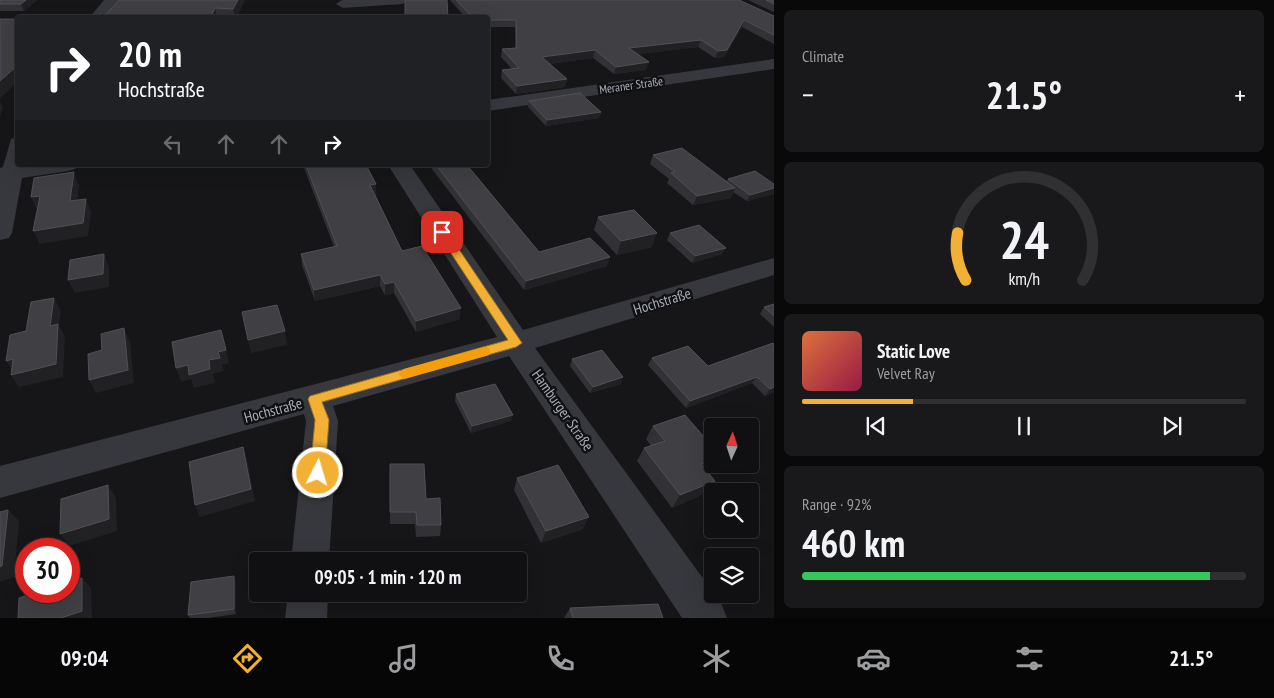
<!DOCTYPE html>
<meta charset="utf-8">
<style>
:root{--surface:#101012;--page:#19191b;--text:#f1f3f6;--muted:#9c9d9f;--line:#303032;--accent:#f2b134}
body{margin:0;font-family:"PT Sans Narrow",sans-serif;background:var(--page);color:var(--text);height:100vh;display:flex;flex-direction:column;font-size:19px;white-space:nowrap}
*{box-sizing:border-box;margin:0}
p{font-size:16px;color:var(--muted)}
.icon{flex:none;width:28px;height:28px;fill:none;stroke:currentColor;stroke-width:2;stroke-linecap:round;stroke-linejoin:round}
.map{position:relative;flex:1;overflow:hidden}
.drawer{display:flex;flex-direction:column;gap:10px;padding:10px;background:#09090a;width:500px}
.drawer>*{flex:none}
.hud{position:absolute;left:15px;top:15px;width:475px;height:152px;border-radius:5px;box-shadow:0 5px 20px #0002,0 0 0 1px var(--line);background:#202124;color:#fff;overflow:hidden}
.needle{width:32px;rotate:3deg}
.buttons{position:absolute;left:704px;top:418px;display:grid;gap:10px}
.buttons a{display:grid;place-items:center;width:55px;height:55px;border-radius:5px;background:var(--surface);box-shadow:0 5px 20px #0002,0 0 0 1px var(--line);font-size:25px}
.speed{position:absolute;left:15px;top:538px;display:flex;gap:10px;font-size:25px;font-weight:700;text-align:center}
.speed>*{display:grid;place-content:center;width:65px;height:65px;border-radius:50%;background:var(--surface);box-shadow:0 5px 20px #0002,0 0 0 1px var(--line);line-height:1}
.speed .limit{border:8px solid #d22;background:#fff;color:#111}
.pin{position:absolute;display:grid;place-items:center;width:42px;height:42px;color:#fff;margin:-21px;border-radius:10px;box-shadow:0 2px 8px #0006}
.me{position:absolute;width:55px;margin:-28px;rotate:5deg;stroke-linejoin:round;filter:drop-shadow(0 0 4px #0008)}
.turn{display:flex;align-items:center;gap:18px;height:105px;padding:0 20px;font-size:22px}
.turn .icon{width:65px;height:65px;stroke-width:2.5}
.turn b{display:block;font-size:35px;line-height:42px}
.lanes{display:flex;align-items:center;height:48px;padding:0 20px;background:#0003;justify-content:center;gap:25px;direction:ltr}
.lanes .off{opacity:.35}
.big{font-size:38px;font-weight:700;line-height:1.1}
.drawer .tile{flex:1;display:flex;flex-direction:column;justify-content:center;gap:8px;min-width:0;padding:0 18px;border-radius:8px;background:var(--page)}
.drawer .dial{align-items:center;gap:0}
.dial svg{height:130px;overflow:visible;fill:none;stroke:var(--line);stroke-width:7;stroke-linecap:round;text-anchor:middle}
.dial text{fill:var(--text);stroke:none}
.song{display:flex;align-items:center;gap:15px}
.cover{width:60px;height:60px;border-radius:8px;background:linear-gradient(135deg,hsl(20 70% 55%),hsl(340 70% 35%))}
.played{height:5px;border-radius:2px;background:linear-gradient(90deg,var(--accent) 25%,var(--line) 25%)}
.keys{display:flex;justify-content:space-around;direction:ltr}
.heat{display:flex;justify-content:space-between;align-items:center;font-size:28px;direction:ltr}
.charge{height:8px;border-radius:4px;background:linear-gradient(90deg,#34c759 92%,var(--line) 0)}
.trip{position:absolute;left:249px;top:552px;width:278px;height:50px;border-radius:5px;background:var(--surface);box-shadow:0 5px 20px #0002,0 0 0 1px var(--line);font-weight:700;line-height:50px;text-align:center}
.menu{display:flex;height:80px;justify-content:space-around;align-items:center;background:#060607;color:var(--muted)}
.menu .icon{width:35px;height:35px}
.menu .current{color:var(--accent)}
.menu b{font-size:22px;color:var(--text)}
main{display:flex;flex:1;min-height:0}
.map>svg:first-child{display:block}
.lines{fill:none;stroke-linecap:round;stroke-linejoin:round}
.minor{fill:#37383d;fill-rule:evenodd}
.wall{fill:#323236}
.shaded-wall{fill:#212124}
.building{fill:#3f3f44;stroke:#4f5156}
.route{fill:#f2b134;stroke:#9d7322}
.slow{fill:#f59e0b}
.labels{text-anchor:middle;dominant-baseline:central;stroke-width:5;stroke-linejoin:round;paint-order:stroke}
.far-street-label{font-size:12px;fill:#a8adb8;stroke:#111113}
.street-label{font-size:15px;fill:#a8adb8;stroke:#111113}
</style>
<main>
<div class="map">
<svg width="774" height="618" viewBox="0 0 774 618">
<rect width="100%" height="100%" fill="#161618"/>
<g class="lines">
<g class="minor">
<polygon points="104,0 119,0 104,18 89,18"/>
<polygon points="342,0 409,0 402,4 343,8 336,4"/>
<polygon points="774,59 774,69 488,111 488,100"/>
<polygon points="18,137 18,165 79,165 75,169 68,171 22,178 12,233 9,238 0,240 0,168 3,167 11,139"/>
<polygon points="388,165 410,165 523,330 774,258 774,275 535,348 721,603 727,618 682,618 509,356 333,406 338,421 329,561 291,561 306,421 304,414 0,498 0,466 497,337"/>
<polygon points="288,594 328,594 327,618 285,618"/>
</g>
</g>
<g class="wall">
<polygon points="0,0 37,0 24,11 0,11"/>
<polygon points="119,0 245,0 236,18 103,18"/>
<polygon points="450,0 739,0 774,16 774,44 742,27 724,57 715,58 698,47 638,54 646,70 614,74 593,58 549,64 567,79 565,87 516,94 501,78 502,70 512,69 501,57 502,49 515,48 515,27 488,27 488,18 466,18"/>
<polygon points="748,0 774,0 774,12"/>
<polygon points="529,101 601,112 599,118 546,126 528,107"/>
<polygon points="653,155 726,182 728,179 774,184 774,194 747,201 733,192 731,198 693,205 667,183 669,179 650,164"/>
<polygon points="303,165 366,165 376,184 376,195 375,195 402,251 460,319 416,332 394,293 385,295 380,286 315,301 302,265 301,254 334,247"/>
<polygon points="429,165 467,165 539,252 607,266 524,290"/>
<polygon points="598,217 652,247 617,255 594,230"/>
<polygon points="670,233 722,254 692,263 667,240"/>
<polygon points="774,304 774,327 760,314 764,307"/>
<polygon points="773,343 774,392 765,396 752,383 686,408 648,365 652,358 708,366"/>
<polygon points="572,359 621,384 590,393 570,366"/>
<polygon points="456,394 511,421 471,433 455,401"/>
<polygon points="653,426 712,464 717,464 713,469 707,471 715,481 706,493 672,508 637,461 644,448 651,446 646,439"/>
<polygon points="390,464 426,499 441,525 440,536 416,537 415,524 390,524"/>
<polygon points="517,478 583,529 541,543 514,490"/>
<polygon points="236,582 236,614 208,618 190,618 188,615"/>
<polygon points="570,608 663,618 564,618"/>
</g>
<g class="shaded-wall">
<polygon points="26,0 37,0 24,11 21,4"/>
<polygon points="238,0 245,0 236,18 235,18 233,9"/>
<polygon points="215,8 217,18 210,18"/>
<polygon points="744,20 742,27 724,57 715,58 718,51"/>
<polygon points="701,40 698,47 627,56 629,48"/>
<polygon points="595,50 593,58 541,65 542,57"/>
<polygon points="649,62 646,70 614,74 616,67"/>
<polygon points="18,65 18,81 0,99 0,81"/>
<polygon points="567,79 565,87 516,94 517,86"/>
<polygon points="0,101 3,108 0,117"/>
<polygon points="601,112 599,118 546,126 547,120"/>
<polygon points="74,172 79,185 76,214 70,201"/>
<polygon points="376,184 376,195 370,196 370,185"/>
<polygon points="735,188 731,198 693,205 697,196"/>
<polygon points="774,188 774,194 747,201 750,195"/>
<polygon points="40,196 37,210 31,197"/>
<polygon points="86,199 91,212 88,236 40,244 33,231"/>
<polygon points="657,233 652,247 617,255 621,241"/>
<polygon points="726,248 722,254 692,263 695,256"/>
<polygon points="104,254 109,267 109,287 75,293 68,280"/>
<polygon points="610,257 607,266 524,290 526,281"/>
<polygon points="380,275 380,286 315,301 314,290"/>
<polygon points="394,282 394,293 385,295 385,284"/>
<polygon points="54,298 61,311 59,325 65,337 63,377 19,387 11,375 50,326"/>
<polygon points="461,308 460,319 416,332 416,321"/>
<polygon points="124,328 130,342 134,383 96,393 89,380"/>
<polygon points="221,330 229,363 222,365 224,371 213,374 215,383 194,388 191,379 181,382 176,368 209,360 218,352"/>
<polygon points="285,331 287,345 251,353 248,340"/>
<polygon points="13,359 14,373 6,361"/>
<polygon points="623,377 621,384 590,393 593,387"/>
<polygon points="757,377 752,383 686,408 690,401"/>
<polygon points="774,387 774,392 765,396 770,389"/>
<polygon points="513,415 511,421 471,433 472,426"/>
<polygon points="243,447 247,460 255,501 200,517 195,505"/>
<polygon points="712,460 712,464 717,464 713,469 693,477 701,464"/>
<polygon points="715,481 706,493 672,508 680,495"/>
<polygon points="108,485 116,498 117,531 69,546 60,534"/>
<polygon points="8,510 19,521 14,577 0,582 0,567"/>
<polygon points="589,517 583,529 541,543 546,531"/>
<polygon points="234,576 236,582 236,614 234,609"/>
<polygon points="82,578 91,588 92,618 61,618"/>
</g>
<g class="building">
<polygon points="0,0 26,0 21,4 0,4"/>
<polygon points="119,0 238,0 233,9 215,8 210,18 103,18"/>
<polygon points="405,0 447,0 448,18 405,18"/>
<polygon points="456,0 739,0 774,16 774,35 744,20 727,50 718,51 701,40 629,48 649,62 616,67 595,50 542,57 567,79 517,86 502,70 519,68 502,49 517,48 516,20 488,20 488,18 473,18"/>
<polygon points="766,0 774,0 774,4"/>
<polygon points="0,19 18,19 18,65 0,81"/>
<polygon points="580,93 601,112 547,120 529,101"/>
<polygon points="682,148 735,188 697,196 671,173 675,172 653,155"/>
<polygon points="306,165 366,165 376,184 370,185 402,251 422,246 461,308 416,321 394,282 385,284 380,275 314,290 301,254 337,246"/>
<polygon points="436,165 467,165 539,252 590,238 610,257 526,281"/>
<polygon points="755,171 774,184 774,188 750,195 728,179"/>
<polygon points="74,172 70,201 86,199 83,223 33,231 40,196 31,197 34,178"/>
<polygon points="634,210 657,233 621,241 598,217"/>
<polygon points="699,225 726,248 695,256 670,233"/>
<polygon points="104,254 103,274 68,280 70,260"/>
<polygon points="54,298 50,326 58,324 56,364 11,375 13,359 6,361 10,335 26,331 31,302"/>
<polygon points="774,304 774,316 764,307"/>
<polygon points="277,305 285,331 248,340 242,312"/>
<polygon points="124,328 128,370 89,380 88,354 102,350 101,334"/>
<polygon points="221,330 226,350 218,352 220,358 209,360 210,369 189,375 188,365 176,368 172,342"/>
<polygon points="773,343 774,344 774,387 770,389 757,377 690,401 652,358 688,346 708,366"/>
<polygon points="602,350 623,377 593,387 572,359"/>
<polygon points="495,384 513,415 472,426 456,394"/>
<polygon points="685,415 712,446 712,460 701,464 715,481 680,495 644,448 665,441 653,426"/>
<polygon points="243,447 251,489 195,505 189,462"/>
<polygon points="390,464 424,464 426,499 440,498 441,525 417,525 416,512 390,512"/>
<polygon points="558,465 589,517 546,531 517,478"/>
<polygon points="108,485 109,519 60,534 61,499"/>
<polygon points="8,510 2,566 0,567 0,512"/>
<polygon points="234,576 234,609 188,615 191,582"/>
<polygon points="82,578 82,611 61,618 18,618 19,598 39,591 69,591 69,582"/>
<polygon points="658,604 663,618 573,618 570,608"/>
</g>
<polygon class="route" points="442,229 446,230 522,343 516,347 322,402 329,420 325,473 323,478 318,480 313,478 310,473 315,420 308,399 310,396 508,340 437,232"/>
<polygon class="slow" points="484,347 489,348 490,352 489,355 404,379 398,374 404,369"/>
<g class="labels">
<g class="far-street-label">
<text transform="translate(631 85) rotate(-8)">Meraner Straße</text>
</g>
<g class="street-label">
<text transform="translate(662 301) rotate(-17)">Hochstraße</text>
<text transform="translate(273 410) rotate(-15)">Hochstraße</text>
<text transform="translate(563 410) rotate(55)">Hamburger Straße</text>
</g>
</g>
</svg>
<div class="buttons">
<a><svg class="needle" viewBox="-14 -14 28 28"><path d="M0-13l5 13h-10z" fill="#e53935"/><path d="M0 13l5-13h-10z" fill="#9c9d9f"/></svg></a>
<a><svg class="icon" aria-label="search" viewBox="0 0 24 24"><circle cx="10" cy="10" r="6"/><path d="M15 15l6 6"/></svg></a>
<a><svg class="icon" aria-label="layers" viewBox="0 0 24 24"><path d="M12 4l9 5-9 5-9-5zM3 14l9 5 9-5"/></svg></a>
</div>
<div class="speed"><div class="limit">30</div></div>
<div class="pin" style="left:442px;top:232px;background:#d93025"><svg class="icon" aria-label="arrive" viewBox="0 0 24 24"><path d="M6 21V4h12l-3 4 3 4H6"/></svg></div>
<svg class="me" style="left:318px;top:473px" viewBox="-20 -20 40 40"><circle r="17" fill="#f2b134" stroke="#fff" stroke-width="3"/><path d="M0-11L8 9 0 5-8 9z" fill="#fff"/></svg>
<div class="trip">09:05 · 1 min · 120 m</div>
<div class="hud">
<div class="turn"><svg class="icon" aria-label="right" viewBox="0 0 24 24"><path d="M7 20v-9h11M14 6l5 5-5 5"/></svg><div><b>20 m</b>Hochstraße</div></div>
<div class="lanes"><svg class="icon off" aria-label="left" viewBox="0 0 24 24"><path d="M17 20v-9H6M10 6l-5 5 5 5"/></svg><svg class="icon off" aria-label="ahead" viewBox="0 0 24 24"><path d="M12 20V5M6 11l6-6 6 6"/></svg><svg class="icon off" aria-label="ahead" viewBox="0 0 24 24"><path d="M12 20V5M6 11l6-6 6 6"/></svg><svg class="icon" aria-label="right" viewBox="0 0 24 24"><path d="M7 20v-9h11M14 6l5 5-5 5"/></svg></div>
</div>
</div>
<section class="drawer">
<div class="tile"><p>Climate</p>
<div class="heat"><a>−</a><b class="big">21.5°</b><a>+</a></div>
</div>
<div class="tile dial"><svg viewBox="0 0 100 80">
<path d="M14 69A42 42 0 1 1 86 69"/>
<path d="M14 69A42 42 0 0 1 9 40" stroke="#f2b134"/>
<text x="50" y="56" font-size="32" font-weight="700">24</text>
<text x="50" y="72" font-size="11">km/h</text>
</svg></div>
<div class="tile">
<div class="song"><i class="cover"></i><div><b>Static Love</b><p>Velvet Ray</p></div></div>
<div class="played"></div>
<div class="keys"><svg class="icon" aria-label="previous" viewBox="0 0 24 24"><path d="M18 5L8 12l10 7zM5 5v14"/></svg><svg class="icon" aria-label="pause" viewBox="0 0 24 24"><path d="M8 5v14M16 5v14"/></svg><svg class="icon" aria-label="next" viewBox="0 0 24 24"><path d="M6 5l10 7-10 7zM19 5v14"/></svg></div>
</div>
<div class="tile"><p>Range · 92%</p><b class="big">460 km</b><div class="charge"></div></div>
</section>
</main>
<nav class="menu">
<b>09:04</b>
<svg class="icon current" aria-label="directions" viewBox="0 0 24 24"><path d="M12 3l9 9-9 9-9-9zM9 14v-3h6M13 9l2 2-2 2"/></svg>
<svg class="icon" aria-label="music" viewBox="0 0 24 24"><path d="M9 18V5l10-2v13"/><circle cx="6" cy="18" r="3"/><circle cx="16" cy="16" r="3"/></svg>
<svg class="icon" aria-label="phone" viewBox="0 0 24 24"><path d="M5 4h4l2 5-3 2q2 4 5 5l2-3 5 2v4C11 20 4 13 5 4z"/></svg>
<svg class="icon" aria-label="climate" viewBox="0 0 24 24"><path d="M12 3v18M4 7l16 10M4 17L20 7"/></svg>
<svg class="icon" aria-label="car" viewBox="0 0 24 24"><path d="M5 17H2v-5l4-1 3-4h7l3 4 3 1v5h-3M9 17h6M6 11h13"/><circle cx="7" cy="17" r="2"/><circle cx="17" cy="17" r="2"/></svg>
<svg class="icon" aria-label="filters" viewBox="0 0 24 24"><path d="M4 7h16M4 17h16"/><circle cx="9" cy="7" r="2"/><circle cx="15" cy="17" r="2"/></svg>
<b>21.5°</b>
</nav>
